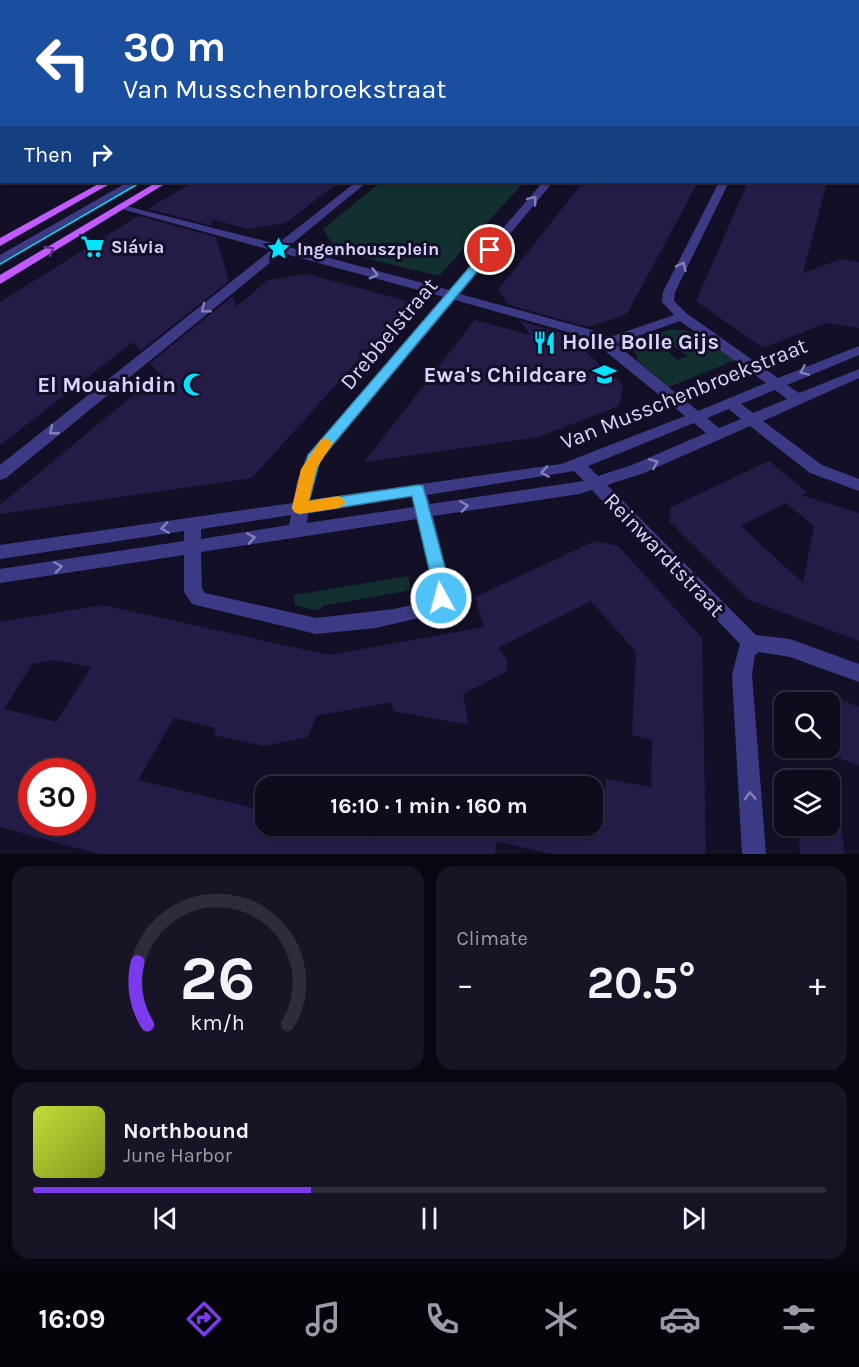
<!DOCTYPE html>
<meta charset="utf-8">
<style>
:root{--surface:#0e0b1c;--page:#171425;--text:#f1f3f6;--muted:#9b9ba3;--line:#2e2b3b;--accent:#7c3aed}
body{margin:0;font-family:Karla,sans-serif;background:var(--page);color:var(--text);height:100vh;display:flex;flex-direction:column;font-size:22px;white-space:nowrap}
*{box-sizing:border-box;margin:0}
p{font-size:20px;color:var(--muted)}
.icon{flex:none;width:33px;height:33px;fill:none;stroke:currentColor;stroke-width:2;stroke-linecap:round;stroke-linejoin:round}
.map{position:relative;height:854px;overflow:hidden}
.panel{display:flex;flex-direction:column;gap:12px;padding:12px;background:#08060f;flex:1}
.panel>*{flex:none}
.banner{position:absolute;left:0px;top:0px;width:860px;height:183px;box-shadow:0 2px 4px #0004,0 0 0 2px var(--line);background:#1a4fa0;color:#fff;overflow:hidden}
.buttons{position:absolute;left:774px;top:692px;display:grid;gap:12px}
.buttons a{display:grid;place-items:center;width:66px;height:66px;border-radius:12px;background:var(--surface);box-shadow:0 2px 4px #0004,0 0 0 2px var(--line);font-size:30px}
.speed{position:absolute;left:18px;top:758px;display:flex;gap:12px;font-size:30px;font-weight:700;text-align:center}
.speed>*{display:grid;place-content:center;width:78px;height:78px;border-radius:50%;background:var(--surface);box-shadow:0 2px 4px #0004,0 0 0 2px var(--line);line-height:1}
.speed .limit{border:9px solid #d22;background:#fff;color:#111}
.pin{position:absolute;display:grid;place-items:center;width:51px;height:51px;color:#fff;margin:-26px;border:3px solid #fff;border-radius:50%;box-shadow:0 2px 6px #0007}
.me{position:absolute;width:66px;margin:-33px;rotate:353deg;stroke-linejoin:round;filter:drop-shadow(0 0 4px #0008)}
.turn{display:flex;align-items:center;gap:21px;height:126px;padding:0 24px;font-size:27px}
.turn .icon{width:78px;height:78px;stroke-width:2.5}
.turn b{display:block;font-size:42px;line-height:51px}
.then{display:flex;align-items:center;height:57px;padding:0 24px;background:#0003;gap:12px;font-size:22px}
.big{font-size:45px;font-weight:700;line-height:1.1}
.panel .card{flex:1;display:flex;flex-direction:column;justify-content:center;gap:9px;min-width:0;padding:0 21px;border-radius:18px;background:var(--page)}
.panel .dial{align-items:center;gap:0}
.dial svg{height:156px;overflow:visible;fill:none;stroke:var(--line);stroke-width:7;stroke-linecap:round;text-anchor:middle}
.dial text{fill:var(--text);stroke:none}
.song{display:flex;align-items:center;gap:18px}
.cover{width:72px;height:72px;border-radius:9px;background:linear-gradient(135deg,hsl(70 70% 55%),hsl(70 70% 35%))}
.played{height:6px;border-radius:3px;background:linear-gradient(90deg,var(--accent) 35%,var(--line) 35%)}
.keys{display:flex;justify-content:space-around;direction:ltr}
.heat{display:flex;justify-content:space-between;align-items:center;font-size:33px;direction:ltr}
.panel .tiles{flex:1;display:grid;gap:12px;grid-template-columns:1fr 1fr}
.card:last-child{grid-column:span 2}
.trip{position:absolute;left:255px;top:776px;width:348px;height:60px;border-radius:18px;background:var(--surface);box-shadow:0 2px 4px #0004,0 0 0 2px var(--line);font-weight:700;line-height:60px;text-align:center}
.dock{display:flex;height:96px;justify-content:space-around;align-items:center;background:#06040b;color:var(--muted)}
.dock .icon{width:42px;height:42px}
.dock .on{color:var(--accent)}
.dock b{font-size:27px;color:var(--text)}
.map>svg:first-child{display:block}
.green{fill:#12302f}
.building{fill:#241b47;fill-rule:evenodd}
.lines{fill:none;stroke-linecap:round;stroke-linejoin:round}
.minor{fill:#3d3a85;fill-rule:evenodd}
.major{fill:#c25bff;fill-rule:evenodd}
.tram{stroke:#00e5ff;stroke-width:1.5}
.oneway{stroke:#837fbc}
.oneway2{stroke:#623188}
.route{fill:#4fc3f7;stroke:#337fa1;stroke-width:1.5}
.slow{fill:#f59e0b}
.labels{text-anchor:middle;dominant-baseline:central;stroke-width:6;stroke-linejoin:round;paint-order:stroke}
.far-poi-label{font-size:18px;font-weight:bold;fill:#d9d4ff;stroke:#130f26;text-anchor:start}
.street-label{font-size:22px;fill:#d9d4ff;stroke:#130f26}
.poi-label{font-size:22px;font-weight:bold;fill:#d9d4ff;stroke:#130f26;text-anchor:end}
</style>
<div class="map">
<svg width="859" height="854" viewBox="0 0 859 854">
<rect width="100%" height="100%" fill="#130f26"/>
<g class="green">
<polygon points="381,182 524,182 439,276 337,251 323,229"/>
<path d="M669,330C697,328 715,345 736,360L669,387L639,362L634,350L639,341L652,336L677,360L688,356L656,334Z"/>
<polygon points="408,576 411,590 322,606 322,609 314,610 295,605 294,595"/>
</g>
<g class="building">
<polygon points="193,182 339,182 286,223 248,229 211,219 213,226 148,209"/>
<polygon points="583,182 698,182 627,314 588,327 509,305 498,290"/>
<polygon points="748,182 827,182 803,273 841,259 859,262 859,328 826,323 763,348 696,301"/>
<polygon points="138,216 216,237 229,281 140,351 133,342 0,445 0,302"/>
<polygon points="307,274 411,302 252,478 0,514 0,505 159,374 150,363 233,296 236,307 268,280"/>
<polygon points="475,320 530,335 520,321 566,334 623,385 619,406 539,437 364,462"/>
<path d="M769,461L807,492L801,495L859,513V641L749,600L669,521L671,507ZM786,503L814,526L803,583L741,526Z"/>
<path d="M595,541L618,546L702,638L706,854H550L497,841L495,854H99L0,827V622L103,605L329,655L484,627L475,597ZM591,601L636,652L632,735L652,740L651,787L606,779L605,796L592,793V825H380L376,839L321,825H266V811L138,780L174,718L216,728L213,735L264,746L308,737L316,716L392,702L393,711L469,725L463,694L506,672L508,661L498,648ZM55,660L91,667L56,722L4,709L32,664ZM32,771H82V822H32Z"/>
<polygon points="830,695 859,707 859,766 830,754"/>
<polygon points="528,779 549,784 559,786 506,786 507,781 526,785"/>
<polygon points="798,825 841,825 845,854 800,854"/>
</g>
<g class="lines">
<g class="minor">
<polygon points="23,0 31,0 21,2"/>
<polygon points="147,0 155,0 145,2"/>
<polygon points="205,0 212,0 203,2"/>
<polygon points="442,0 449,0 440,2"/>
<polygon points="583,0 590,0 582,2"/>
<polygon points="699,0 705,0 698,2"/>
<polygon points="794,0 822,0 820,2"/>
<polygon points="845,0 855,2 846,2"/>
<rect x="0" y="7" width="2" height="4"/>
<rect x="0" y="54" width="2" height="4"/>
<rect x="0" y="81" width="2" height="4"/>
<rect x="858" y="116" width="1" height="6"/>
<rect x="858" y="134" width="1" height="6"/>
<rect x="0" y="138" width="2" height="6"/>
<polygon points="128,182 139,182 0,263 0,255"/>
<path d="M356,182H367L288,247L449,290L543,182H553L460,294L599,332L607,338L674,315L662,302L663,292L719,182H729L675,292L674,301L686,313L778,378L859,346V355L787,385L799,393L859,369V378L763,421L822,465L859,479V491L810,473L750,426L644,473L607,485L756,635L790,639L859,664V682L790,657L759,652L755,655L752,675L766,854H742L732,675L740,644L592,490L579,494L433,516L451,589L444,607L431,615L376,628L316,634L192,604L184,592V555L0,583V569L184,541V531L0,559V545L293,503L297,482L307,455L444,297L282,253L6,478L0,480V465L271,250L118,208V204L277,244ZM455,300L589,338L685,416L561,464L310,500L320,461ZM680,321L766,383L698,411L616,344ZM775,390L787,399L753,413L741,404ZM729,409L741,419L719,428L707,418ZM694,423L706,433L632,465L598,476L588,466ZM574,471L584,481L430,504L427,495ZM412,497L414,507L307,523L308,513ZM291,515L289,525L201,539V529ZM417,519L433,586L432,596L421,603L394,609L316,618L205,593L202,589L201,552Z"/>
</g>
<g class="major">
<polygon points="425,0 432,0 423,2"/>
<polygon points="459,0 466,0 458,2"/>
<polygon points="102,182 113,182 0,246 0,238"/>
<polygon points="157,182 168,182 0,284 0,275"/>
</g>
<g class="tram">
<polyline points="440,2 442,0"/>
<polyline points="0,264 141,182"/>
</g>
</g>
<defs><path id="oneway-chevron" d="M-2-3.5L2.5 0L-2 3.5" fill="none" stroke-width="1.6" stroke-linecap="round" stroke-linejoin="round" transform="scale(1.5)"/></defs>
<g class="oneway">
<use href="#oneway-chevron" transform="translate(533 200) rotate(-50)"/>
<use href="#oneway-chevron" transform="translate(682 266) rotate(-64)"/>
<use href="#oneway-chevron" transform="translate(374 274) rotate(15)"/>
<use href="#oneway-chevron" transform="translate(205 309) rotate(141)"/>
<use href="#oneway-chevron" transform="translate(804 371) rotate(157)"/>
<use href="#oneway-chevron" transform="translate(53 431) rotate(141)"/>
<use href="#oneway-chevron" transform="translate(654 463) rotate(-23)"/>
<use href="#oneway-chevron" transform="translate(545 472) rotate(171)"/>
<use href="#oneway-chevron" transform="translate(464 506) rotate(-9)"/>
<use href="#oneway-chevron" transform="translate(165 528) rotate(172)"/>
<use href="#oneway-chevron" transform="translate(251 538) rotate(-9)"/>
<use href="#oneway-chevron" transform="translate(58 567) rotate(-9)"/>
<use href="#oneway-chevron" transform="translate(750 796) rotate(-94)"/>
</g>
<use class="oneway2" href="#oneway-chevron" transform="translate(50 250) rotate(-31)"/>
<polygon class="route" points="486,248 495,250 320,460 309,501 418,485 423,486 450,586 447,603 435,603 433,586 412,496 299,514 292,508 308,455"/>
<polygon class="slow" points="326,438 333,443 316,469 309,501 339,496 346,502 339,508 299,514 294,512 292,508 301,469 321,440"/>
<defs>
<symbol id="supermarket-bare" viewBox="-9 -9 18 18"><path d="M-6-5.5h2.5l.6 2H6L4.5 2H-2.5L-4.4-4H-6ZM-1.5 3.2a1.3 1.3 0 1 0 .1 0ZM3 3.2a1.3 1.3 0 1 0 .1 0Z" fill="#00e5ff" stroke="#130f26" stroke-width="2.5" paint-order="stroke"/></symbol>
<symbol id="sight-bare" viewBox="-9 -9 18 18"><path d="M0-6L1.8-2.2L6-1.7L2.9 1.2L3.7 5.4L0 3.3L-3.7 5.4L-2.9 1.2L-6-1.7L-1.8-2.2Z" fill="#00e5ff" stroke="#130f26" stroke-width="2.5" paint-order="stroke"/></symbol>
<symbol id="restaurant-bare" viewBox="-9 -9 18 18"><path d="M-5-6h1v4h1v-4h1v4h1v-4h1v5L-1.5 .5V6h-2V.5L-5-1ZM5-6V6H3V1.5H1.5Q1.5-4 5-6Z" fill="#00e5ff" stroke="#130f26" stroke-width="2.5" paint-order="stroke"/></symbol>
<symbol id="school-bare" viewBox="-9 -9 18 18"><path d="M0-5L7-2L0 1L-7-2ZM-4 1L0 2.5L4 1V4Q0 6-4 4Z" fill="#00e5ff" stroke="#130f26" stroke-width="2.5" paint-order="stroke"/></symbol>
<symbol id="mosque-bare" viewBox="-9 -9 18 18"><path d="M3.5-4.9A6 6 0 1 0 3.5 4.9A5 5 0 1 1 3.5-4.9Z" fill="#00e5ff" stroke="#130f26" stroke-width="2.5" paint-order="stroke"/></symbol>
</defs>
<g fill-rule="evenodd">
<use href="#supermarket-bare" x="76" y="230" width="33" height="33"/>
<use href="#sight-bare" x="262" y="232" width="33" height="33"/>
<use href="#restaurant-bare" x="528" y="326" width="33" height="33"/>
<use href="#school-bare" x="588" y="358" width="33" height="33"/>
<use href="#mosque-bare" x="178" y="368" width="33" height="33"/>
</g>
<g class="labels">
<g class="far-poi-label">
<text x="111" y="247">Slávia</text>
<text x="297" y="249">Ingenhouszplein</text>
</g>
<g class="street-label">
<text transform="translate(389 334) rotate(-50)">Drebbelstraat</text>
<text transform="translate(684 394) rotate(-22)">Van Musschenbroekstraat</text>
<text transform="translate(664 555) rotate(46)">Reinwardtstraat</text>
</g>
<g class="poi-label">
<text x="562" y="342" text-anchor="start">Holle Bolle Gijs</text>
<text x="587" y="375">Ewa's Childcare</text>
<text x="176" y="385">El Mouahidin</text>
</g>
</g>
</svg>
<div class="buttons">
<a><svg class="icon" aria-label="search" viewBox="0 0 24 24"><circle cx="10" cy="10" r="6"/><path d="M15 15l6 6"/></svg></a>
<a><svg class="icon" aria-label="layers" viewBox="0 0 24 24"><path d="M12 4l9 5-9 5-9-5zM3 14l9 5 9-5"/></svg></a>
</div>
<div class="speed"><div class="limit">30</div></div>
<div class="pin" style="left:490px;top:250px;background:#d93025"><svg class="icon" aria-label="arrive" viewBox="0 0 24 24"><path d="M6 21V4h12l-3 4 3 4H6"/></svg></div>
<svg class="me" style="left:441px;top:598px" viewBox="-20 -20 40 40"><circle r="17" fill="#4fc3f7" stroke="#fff" stroke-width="3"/><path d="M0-11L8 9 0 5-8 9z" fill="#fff"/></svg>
<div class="trip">16:10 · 1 min · 160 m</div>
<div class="banner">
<div class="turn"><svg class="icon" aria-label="left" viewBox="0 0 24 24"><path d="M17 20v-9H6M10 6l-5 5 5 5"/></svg><div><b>30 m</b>Van Musschenbroekstraat</div></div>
<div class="then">Then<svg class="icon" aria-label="right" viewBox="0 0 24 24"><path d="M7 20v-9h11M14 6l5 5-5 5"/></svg></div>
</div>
</div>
<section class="panel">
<div class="tiles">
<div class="card dial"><svg viewBox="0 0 100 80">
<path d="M14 69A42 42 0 1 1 86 69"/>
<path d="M14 69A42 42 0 0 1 9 37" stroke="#7c3aed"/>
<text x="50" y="56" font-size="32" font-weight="700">26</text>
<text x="50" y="72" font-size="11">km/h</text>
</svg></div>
<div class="card"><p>Climate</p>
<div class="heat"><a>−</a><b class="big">20.5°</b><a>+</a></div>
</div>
<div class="card">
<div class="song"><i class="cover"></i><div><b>Northbound</b><p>June Harbor</p></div></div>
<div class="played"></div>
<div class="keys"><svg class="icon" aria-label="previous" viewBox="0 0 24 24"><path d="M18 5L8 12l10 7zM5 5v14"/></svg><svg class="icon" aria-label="pause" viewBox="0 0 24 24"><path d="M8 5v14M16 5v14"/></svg><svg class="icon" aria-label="next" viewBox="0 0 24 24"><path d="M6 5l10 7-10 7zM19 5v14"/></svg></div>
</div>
</div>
</section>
<nav class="dock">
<b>16:09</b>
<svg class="icon on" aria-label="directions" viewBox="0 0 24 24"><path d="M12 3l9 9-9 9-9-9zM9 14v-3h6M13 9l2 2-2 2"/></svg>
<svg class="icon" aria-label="music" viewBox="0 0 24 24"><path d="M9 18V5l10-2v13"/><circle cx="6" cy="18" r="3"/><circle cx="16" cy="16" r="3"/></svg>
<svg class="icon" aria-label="phone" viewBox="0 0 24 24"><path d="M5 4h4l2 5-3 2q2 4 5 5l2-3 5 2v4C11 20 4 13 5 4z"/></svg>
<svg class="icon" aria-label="climate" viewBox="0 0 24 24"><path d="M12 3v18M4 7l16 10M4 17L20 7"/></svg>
<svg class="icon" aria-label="car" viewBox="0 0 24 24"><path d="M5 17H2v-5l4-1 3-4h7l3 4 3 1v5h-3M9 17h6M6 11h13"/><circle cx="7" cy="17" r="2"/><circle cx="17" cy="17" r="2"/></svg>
<svg class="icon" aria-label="filters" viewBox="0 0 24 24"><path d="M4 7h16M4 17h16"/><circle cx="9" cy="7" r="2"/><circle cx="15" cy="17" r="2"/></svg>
</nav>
